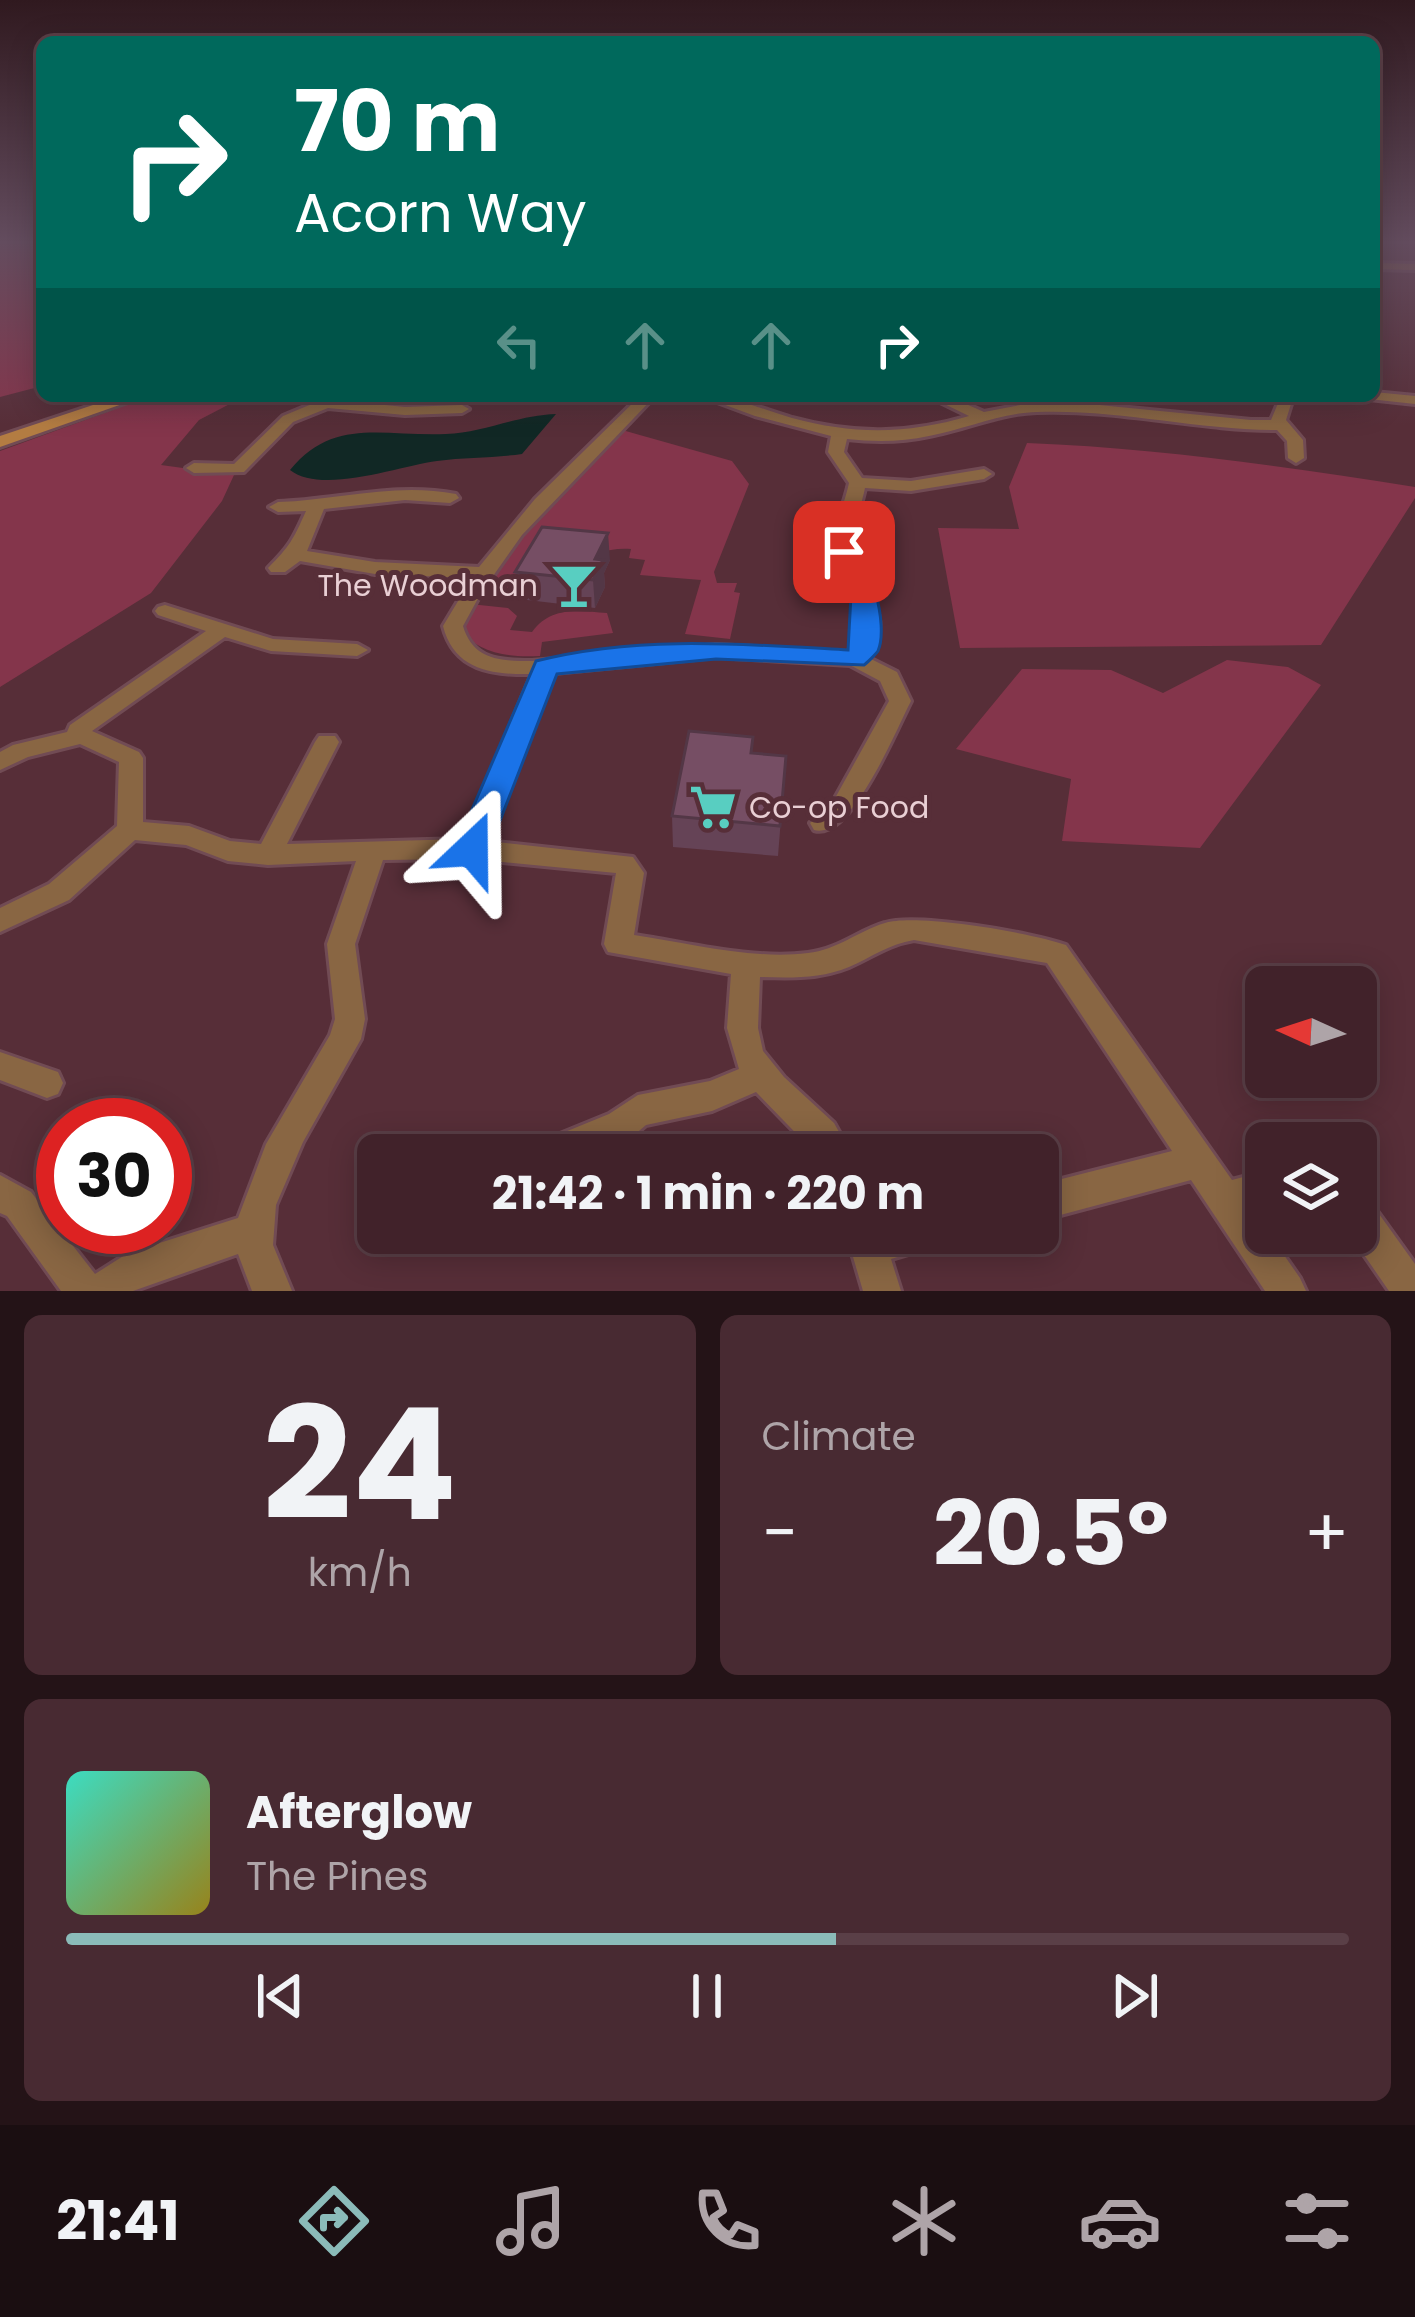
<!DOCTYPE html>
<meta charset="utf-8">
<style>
:root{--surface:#41222a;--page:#482a32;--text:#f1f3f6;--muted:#aea4a8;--line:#5a3f47;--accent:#8bbbb9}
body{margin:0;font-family:Poppins,sans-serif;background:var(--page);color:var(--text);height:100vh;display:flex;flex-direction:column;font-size:45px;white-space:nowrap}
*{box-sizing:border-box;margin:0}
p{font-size:39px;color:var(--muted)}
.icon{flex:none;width:66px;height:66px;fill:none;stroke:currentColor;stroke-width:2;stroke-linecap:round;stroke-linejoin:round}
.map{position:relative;height:1291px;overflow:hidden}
.drawer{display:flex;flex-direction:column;gap:24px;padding:24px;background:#241317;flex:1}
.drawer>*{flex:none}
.guide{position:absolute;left:36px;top:36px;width:1344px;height:366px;border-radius:18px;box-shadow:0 6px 30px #0003,0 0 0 3px var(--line);background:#00695c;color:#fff;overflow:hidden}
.needle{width:78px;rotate:273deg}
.controls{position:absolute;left:1245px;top:966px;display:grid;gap:24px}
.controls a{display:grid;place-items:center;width:132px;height:132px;border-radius:18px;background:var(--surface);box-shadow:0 6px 30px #0003,0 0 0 3px var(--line);font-size:60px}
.speed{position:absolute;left:36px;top:1098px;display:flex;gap:24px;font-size:60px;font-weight:700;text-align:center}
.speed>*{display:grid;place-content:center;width:156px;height:156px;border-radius:50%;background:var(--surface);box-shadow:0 6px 30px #0003,0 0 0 3px var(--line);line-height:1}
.speed .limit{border:18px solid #d22;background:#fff;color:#111}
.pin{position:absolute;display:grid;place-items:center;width:102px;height:102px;color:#fff;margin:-51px;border-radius:24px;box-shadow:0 6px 18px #0006}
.me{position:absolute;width:132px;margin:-66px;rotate:23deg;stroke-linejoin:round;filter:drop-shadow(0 0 9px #0008)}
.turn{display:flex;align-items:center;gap:42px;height:252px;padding:0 60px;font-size:54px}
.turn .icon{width:156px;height:156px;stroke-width:2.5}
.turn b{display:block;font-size:84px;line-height:102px}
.lanes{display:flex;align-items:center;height:114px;padding:0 60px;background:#0003;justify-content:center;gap:60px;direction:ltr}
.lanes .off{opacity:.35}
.big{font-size:90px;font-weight:700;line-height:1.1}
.drawer .card{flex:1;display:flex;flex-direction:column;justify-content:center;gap:18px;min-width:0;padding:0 42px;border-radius:18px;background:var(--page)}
.drawer .dial{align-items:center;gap:0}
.dial b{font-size:156px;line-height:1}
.song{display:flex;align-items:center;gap:36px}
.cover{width:144px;height:144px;border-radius:18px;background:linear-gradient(135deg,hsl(170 70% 55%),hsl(50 70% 35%))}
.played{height:12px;border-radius:6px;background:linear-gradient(90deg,var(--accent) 60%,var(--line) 60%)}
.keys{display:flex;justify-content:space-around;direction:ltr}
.heat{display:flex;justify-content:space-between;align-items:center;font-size:66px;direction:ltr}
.drawer .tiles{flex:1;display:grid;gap:24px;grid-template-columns:1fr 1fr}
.card:last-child{grid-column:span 2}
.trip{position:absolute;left:357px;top:1134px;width:702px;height:120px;border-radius:18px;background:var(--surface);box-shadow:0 6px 30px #0003,0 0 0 3px var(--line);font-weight:700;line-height:120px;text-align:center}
.tabs{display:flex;height:192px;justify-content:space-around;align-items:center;background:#1a0e11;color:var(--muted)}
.tabs .icon{width:84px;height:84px}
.tabs .current{color:var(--accent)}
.tabs b{font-size:54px;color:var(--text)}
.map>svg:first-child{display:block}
.green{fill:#84354b}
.water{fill:#112825}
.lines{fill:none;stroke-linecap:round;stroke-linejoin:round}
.street-casing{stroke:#714b54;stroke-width:6}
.secondary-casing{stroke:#714b54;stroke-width:6}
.street{fill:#896643;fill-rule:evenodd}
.secondary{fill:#b37c42;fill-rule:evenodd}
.wall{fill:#654356}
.shaded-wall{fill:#533746}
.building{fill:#764e64;stroke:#533746;stroke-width:3}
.route{fill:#1a73e8;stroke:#114b97;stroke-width:3}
.labels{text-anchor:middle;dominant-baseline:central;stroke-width:10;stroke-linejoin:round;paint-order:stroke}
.poi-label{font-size:30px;fill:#e9cfd4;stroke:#572e38;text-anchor:end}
</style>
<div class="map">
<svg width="1415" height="1291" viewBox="0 0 1415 1291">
<rect width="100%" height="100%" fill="#572e38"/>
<g class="green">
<polygon points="0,244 42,244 42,386 0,397"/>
<polygon points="151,396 245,396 199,420 161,465 234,475 222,501 151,593 0,687 0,451"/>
<path d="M615,428L732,461L749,484L714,572L717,583H737L734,592L740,593L730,639L685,634L701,580L640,575L645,560L629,558L631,549C588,545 555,582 514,577L502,597L474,591L505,544Z"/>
<path d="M1027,443C1158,448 1286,467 1415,487V498L1321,645L960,648L938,528L1019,529L1009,487Z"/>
<path d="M470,604L508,608L517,616L510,630L532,632C551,606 577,611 607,613L613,633L542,642L540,656C503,658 479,652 453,626Z"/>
<polygon points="1227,660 1288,667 1321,685 1200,848 1062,841 1071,779 956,749 1022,669 1111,670 1163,693"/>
</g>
<path class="water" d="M556,414L522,454C494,458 465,457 437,461C399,466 322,495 290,470C334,416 385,437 446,434C483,433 518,415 556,414Z"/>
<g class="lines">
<defs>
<g id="street">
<polygon points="1374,263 1415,264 1415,270 1374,269"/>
<polygon points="1374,392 1415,396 1415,404 1369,399 1367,396 1374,396"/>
<polygon points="331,396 351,396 345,401 405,407 462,405 469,409 462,413 405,415 328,408 293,422 244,472 194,473 186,468 194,463 234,464 283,416"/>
<polygon points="503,396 528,396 503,402"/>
<path d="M640,396H655L522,535L481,593L463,626C473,660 500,661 532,661L716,645L848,652C878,615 834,580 835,541C836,521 845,502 849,483L828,452L831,436L755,416L701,396C733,396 762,409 792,418C854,435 909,434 969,416L928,396H948L984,412L1031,403H1079L1251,420H1271L1279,401H1289L1291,404L1286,420L1303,440L1304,458L1296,463L1288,458L1287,441L1277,430C1197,430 1118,409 1037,412C1000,413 966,429 929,436C902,442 875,442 847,439L844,452L862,478L911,481L984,469L992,474L984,479L911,491L865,488C861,508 852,527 854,547C857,589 900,614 867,657L897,672L911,701C896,730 851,841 814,830L810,823L834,800L889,701L880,681L850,665L716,657L554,673L488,841L633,857L644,873L634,935C689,943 752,960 808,953C837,950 858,931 885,923C916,913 1033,933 1066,945L1232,1180L1266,1171V1205L1252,1209L1300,1278L1306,1291H1265L1191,1180L1038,1221V1185L1172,1151L1047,963L914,940C889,944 872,957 849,967C820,979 790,978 760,977L758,1028L763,1051L784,1077L834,1123L852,1155H817L756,1092L712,1111L646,1125L633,1136L589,1155H533L538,1143L609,1114L638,1095L710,1081L739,1069L727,1028L731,974L608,952L604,944L616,873L472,859L383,860L355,944L365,1019L361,1039L303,1142L276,1205L273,1245L292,1291H252L238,1254L133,1291H61L7,1216L0,1213V1175L31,1192L95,1274L128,1253L238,1218L266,1144L330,1035L335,1019L327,944L356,861L268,865L228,861L186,845L135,840L69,900L0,932V908L49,884L117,826L119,762L80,744L28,757L0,770V752L13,745L67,732L70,725L206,631L158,615L155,611L158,607L165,605L273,639L357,644L368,650L357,656L271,651L225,637L92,731L139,752L143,758V822L189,826L230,841L261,844L315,742L319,736H335L339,742L287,844L463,839L532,674C492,675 454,670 443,626L472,578L375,574L300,561L285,572H271L268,568C290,546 293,540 306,511L278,512L269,507L278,502C338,500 396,482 456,494L459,498L450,503L405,500L324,509L307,551L375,562L479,567L535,499Z"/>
<polygon points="0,1052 58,1072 63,1083 58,1094 47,1098 0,1080"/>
<polygon points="1356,1195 1369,1200 1415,1264 1415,1291 1389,1291 1349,1233 1356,1233"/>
<polygon points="846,1233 940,1233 935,1246 891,1259 901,1291 863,1291"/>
</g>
<polygon id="secondary" points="120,396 145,396 0,447 0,436"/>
</defs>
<use href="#street" class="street-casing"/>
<use href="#secondary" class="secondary-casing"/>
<use href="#street" class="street"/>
<use href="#secondary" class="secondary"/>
</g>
<g class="wall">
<polygon points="610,560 604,573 605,587 595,608 519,599 515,572"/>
<polygon points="753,737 752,753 786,756 778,856 673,847 672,816"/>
</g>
<polygon class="shaded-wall" points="608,533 610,560 604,573 605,587 595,608 593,580 595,559"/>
<g class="building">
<polygon points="542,527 608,533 595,559 603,560 593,580 515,572"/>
<polygon points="689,731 753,737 751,753 786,756 780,826 672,816"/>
</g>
<linearGradient id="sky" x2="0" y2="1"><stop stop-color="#30191f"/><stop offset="0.57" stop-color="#634c5e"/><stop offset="1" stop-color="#634c5e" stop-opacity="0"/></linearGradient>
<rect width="1415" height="425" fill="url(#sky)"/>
<path class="route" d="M844,545C871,554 889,626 878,651C876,654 867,663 864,665L716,659L557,674L489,849L484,858L472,862L460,858L455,849L536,661C637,635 744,644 848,650L851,595L832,552Z"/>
<defs>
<symbol id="bar-bare" viewBox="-9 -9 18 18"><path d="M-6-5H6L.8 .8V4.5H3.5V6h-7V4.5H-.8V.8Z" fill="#58cec1" stroke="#572e38" stroke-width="2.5" paint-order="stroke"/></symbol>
<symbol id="supermarket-bare" viewBox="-9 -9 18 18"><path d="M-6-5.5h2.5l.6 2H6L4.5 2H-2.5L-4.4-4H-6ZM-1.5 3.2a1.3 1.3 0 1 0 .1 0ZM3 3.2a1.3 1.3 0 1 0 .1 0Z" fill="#58cec1" stroke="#572e38" stroke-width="2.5" paint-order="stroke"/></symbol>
</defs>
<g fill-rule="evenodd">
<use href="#bar-bare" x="541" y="552" width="66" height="66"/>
<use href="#supermarket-bare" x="680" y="774" width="66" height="66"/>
</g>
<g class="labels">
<g class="poi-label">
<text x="538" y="585">The Woodman</text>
<text x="749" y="807" text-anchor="start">Co-op Food</text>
</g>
</g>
</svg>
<div class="controls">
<a><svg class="needle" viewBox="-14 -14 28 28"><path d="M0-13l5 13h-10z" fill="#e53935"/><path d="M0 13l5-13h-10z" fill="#aea4a8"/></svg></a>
<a><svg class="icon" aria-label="layers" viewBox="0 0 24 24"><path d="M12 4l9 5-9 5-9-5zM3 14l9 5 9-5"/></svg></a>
</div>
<div class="speed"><div class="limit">30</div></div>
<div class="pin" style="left:844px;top:552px;background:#d93025"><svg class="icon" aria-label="arrive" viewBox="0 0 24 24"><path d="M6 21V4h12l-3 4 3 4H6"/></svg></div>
<svg class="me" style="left:472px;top:849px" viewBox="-20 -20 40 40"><path d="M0-17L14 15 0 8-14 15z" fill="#1a73e8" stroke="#fff" stroke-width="4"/></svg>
<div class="trip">21:42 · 1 min · 220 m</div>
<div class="guide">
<div class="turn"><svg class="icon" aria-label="right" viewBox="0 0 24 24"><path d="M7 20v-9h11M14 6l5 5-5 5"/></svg><div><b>70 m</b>Acorn Way</div></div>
<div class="lanes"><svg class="icon off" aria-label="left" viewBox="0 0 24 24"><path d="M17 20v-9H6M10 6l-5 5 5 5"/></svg><svg class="icon off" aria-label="ahead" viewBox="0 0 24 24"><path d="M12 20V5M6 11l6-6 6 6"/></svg><svg class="icon off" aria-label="ahead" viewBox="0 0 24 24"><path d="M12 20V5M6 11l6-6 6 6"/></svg><svg class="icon" aria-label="right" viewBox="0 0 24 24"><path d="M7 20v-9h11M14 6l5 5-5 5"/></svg></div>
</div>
</div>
<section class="drawer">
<div class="tiles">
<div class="card dial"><b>24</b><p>km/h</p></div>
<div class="card"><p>Climate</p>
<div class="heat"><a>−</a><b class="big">20.5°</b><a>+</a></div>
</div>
<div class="card">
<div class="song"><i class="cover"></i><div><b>Afterglow</b><p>The Pines</p></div></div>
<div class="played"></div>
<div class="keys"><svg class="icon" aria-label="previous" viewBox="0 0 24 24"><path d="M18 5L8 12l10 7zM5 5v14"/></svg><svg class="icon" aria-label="pause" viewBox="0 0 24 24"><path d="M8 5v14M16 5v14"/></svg><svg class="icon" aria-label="next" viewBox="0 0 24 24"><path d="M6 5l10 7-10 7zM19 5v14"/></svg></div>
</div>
</div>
</section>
<nav class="tabs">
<b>21:41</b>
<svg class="icon current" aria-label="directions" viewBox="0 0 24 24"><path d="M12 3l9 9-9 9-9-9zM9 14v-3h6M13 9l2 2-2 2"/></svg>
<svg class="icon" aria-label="music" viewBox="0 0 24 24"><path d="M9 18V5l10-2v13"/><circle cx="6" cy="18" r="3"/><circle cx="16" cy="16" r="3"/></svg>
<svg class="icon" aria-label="phone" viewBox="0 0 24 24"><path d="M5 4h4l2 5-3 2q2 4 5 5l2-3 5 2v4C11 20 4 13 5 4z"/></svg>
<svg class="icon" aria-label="climate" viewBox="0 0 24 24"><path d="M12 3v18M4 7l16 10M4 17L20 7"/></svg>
<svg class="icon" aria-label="car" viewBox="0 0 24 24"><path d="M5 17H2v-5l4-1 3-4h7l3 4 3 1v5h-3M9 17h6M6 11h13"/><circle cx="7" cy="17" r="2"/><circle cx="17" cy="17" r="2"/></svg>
<svg class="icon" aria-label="filters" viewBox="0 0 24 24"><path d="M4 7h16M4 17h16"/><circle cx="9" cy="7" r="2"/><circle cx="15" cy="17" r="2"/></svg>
</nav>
